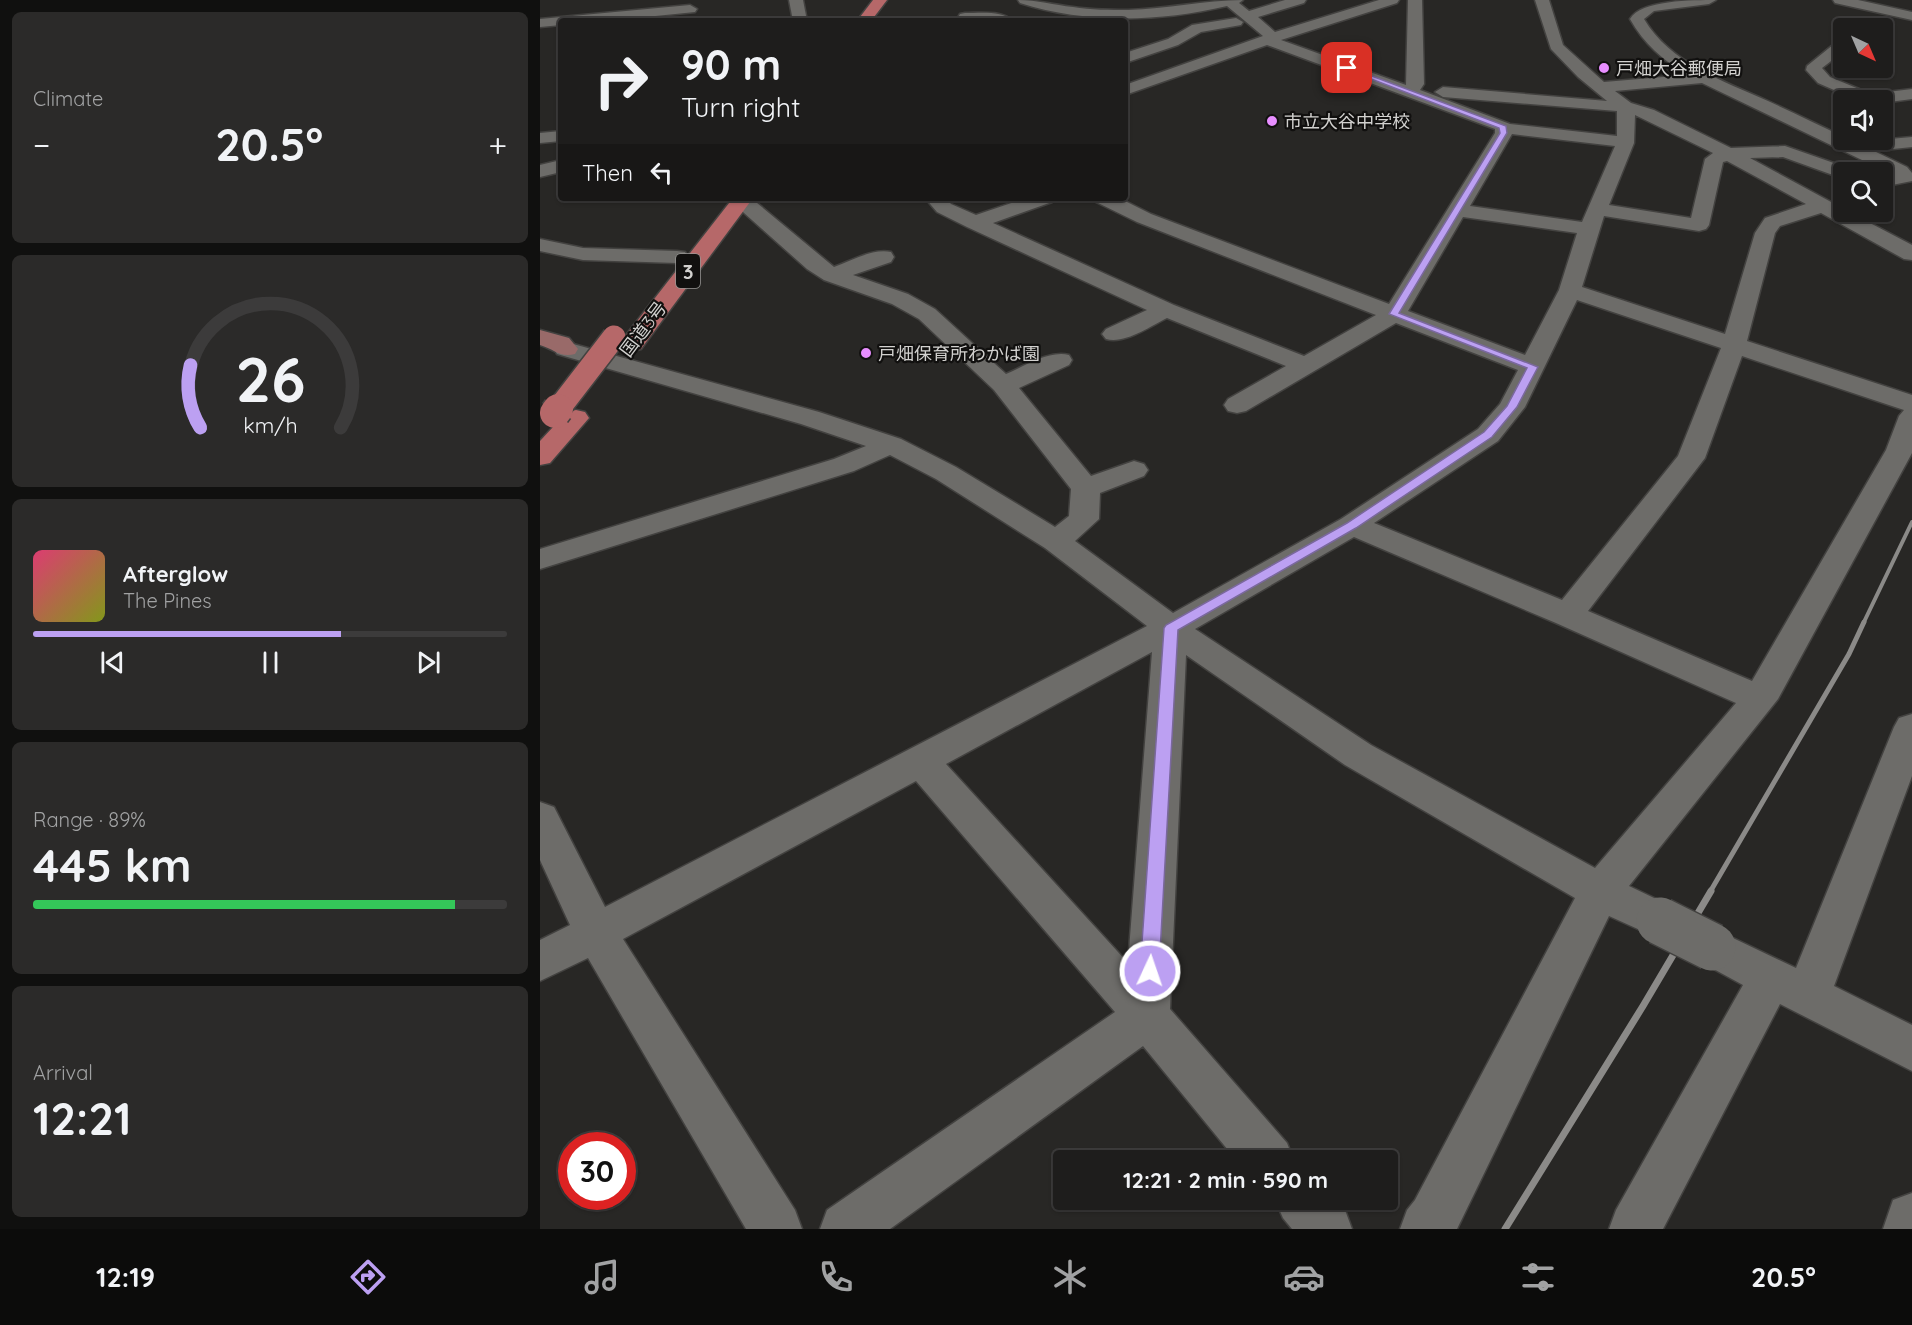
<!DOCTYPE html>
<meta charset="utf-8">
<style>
:root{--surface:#1e1d1c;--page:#2b2a29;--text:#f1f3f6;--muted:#a1a2a3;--line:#3c3b3b;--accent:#bca0f2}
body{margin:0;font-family:Quicksand,"Noto Sans JP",sans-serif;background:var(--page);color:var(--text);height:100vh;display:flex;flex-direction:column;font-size:22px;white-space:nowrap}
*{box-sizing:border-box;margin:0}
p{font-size:20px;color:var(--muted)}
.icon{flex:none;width:33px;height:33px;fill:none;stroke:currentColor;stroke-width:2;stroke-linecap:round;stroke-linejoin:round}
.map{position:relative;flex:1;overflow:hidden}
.panel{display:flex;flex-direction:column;gap:12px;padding:12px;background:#10100f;width:540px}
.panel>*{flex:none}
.banner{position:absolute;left:18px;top:18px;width:570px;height:183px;border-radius:6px;box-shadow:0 2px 4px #0004,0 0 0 2px var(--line);background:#1e1d1c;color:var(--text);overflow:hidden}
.needle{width:39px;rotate:136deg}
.tools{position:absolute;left:1293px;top:18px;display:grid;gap:12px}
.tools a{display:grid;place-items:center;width:60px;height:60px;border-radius:6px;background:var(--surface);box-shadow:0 2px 4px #0004,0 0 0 2px var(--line);font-size:30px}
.speed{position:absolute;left:18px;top:1132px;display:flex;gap:12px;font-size:30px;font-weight:700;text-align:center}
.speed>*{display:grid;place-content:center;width:78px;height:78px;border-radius:50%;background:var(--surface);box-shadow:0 2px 4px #0004,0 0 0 2px var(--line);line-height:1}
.speed .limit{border:9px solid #d22;background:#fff;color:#111}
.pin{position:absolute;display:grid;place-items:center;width:51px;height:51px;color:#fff;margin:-26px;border-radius:12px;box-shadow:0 3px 9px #0006}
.me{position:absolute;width:66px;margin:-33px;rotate:3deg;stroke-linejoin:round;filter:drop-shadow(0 0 4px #0008)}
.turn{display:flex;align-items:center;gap:21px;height:126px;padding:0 24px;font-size:27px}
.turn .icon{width:78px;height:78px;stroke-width:2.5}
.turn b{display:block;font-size:42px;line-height:51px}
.then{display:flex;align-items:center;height:57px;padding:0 24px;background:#0003;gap:12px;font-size:22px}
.big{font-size:45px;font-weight:800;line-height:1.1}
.panel .card{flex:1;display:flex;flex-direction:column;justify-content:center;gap:9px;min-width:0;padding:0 21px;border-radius:9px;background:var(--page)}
.panel .dial{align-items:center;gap:0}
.dial svg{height:156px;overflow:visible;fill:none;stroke:var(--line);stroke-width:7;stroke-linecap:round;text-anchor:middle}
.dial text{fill:var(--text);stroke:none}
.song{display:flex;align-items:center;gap:18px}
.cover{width:72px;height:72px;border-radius:9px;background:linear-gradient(135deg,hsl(340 70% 55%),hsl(70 70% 35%))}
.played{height:6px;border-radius:3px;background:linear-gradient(90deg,var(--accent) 65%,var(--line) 65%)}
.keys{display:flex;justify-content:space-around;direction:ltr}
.heat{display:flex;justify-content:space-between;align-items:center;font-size:33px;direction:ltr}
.charge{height:9px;border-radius:4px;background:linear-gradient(90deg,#34c759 89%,var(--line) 0)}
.trip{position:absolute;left:513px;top:1150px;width:345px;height:60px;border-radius:6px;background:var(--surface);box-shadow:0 2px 4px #0004,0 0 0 2px var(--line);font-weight:800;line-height:60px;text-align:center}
.menu{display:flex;height:96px;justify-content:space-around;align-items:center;background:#0c0c0b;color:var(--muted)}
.menu .icon{width:42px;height:42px}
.menu .on{color:var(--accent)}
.menu b{font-size:27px;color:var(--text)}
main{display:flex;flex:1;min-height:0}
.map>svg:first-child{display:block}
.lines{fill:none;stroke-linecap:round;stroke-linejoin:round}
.minor-casing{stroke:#434240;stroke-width:3}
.major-casing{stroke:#434240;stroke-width:3}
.highway-casing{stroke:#434240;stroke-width:3}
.minor{fill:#6d6c69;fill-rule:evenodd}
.major{fill:#996a69;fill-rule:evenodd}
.highway{fill:#b66869;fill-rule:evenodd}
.rail-far2{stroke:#8b8a88;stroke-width:4}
.rail-far1{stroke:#8b8a88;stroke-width:5}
.rail{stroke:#8b8a88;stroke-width:7}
.minor-bridge-casing{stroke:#434240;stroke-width:50;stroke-linecap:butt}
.highway-bridge-far1-casing{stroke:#434240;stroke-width:26;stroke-linecap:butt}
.highway-bridge-casing{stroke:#434240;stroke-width:33;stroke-linecap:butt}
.minor-bridge{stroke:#6d6c69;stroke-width:47}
.highway-bridge-far1{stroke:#b66869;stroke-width:23}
.highway-bridge{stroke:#b66869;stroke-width:30}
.route{fill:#bca0f2;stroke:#7a689d;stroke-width:1.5}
.poi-dot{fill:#e88eff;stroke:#11100f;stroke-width:2}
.labels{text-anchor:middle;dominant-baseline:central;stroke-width:4.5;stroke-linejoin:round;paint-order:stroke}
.far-poi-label{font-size:18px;fill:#d2d1cf;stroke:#11100f;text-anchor:start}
.far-street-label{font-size:18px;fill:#d2d1cf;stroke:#11100f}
.shield{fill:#11100f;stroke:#989795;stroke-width:1.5}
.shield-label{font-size:20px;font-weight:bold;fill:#d2d1cf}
</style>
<main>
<section class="panel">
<div class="card"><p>Climate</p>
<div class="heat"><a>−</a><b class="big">20.5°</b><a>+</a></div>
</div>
<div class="card dial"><svg viewBox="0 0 100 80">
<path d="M14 69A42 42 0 1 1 86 69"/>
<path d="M14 69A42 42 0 0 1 9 37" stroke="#bca0f2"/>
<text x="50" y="56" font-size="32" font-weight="700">26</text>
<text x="50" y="72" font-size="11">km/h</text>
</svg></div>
<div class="card">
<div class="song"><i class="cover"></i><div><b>Afterglow</b><p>The Pines</p></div></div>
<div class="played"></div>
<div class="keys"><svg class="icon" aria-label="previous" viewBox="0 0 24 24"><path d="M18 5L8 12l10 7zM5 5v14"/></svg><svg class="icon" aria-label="pause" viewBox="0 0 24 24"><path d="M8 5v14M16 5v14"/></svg><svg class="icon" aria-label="next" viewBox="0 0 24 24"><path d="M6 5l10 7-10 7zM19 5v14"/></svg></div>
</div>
<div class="card"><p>Range · 89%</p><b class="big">445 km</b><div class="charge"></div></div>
<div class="card"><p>Arrival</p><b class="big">12:21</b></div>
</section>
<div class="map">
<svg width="1372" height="1229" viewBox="0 0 1372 1229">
<rect width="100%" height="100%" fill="#282725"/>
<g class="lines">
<defs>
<g id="minor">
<polygon points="249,0 263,0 267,21 253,21"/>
<path d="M478,0C497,0 514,5 533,7C551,10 570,10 588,10C627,9 664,0 703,0L699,3L709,11L745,0H766L764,3L718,17L735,32L839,0H859L857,3L741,40L866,85L868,0H882L884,84L880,90L970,124L1077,136V111L903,97L895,92L903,87L1067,101L1038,77L1011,49L995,0H1009L1023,45L1064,82L1147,75C1123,60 1104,44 1090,19C1100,0 1153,0 1176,0L1169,4L1114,11L1104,19C1130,63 1183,81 1228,101C1254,113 1279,125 1304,137V140L1316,142L1372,137V147L1334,151L1367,167L1372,173V181L1342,187V175L1351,174L1162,83L1075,91L1091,103L1114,110L1191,148L1245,146L1311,169L1313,172H1304V179L1243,157L1210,158L1304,209V212H1309L1372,245V260L1364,259L1281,213L1240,226L1235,233L1207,341L1372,395V453L1238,699L1089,886L1135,908L1141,921L1135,934L1120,939L1069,916L917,1229H860L867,1210L875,1200L1035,898L805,765L646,655L630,1009L747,1143L754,1161H697L603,1046L350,1229H280L287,1210L575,1012L376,781L83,939L255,1210L262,1229H206L48,958L0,981V940L30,925L0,860V802L14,807L65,907L607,626L505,548L396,479L350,455L314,471L0,569V549L294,459L326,446L261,424L17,354L14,349L17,344L26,342L279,412L361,439L416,467L515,527L529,516L531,489L454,390L379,319L352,304L284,280L267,269L194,204L191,200L193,198H211L294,267C311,261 333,248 351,252L354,257L351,262L313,275L368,294L395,309L466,374C485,366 509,350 529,355L532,360L529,365L479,388L551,476L594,461L604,464L608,470L604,476L560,493L559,519L535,541L633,613L801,519L938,429L960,404L978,370L856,323L706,411L697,413L688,411L684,405L688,399L746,366L627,318C609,327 585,344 566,339L562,334L566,329L607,310L427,227L397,212L385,198H406L411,204L436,215L486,198H515L512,202L453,223L634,305L764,356L836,315L597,222L556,202L553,198H579L611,214L849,304L955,133V129L727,45L585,95V85L723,36L687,6C619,22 546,24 480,3ZM1095,115L1173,153L1165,159L1151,218L1069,205L1094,143ZM972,134L1075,146L1042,222L930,206ZM1187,161L1266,204L1225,218L1215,233L1185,334L1042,287L1064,216L1159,231L1166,229L1169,225L1183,162ZM923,217L1037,233L1019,290L985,355L868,311ZM1037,300L1181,348L1138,456L1022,600L834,523L958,441L985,407ZM1202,356L1364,410L1359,416L1346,450L1212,681L1048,611L1165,458ZM814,537L1016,623L1196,703L1055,868L831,745L655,629ZM612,652L588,963L406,764Z"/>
<polygon points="1293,0 1318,0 1372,12 1372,20 1295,3"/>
<polygon points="150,5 157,9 155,12 66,21 21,21 21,25 0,27 0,19"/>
<path d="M425,13C440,13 462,10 473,21H416L420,14Z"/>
<polygon points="696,18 703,22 701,25 661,32 638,45 585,63 585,53 628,39 652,25"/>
<polygon points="1304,39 1304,51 1282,68 1290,77 1331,94 1372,89 1372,99 1342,103 1342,100 1317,100 1278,83 1266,70 1267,66 1299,40"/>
<polygon points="21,131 21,141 0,143 0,133"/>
<polygon points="21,160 21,172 0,177 0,165"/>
<polygon points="0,239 43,248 137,251 145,252 148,257 145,262 137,263 43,260 0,251"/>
<polygon points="1372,714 1372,776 1294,986 1372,1025 1372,1071 1240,1004 1123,1229 1069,1229 1076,1210 1203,985 1157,960 1150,947 1157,934 1172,928 1256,968 1354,727 1359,718"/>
<polygon points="1372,1193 1372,1229 1343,1229 1353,1200"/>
<polygon points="735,1200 796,1200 805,1210 812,1229 752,1229 743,1218"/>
</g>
<path id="major" d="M0,330L29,338L38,349L35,354C20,358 14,349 0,345Z"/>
<g id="highway">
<polygon points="333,0 347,0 331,21 317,21"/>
<polygon points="193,198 213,198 101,349 92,351 83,349 80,344 83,339"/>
<polygon points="36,410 45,412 49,418 10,463 0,465 0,441 27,412"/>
</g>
</defs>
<use href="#minor" class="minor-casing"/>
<use href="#major" class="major-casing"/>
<use href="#highway" class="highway-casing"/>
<use href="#minor" class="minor"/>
<use href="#major" class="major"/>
<use href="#highway" class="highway"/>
<polyline class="rail-far2" points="1323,624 1372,522"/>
<polyline class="rail-far1" points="1170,892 1309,654 1324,622"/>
<polyline class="rail" points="965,1229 1103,1006 1171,891"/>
<defs>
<polyline id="minor-bridge" points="1120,921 1172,947"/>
<polyline id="highway-bridge-far1" points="17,411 74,337"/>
<polyline id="highway-bridge" points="15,413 18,409"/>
</defs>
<use href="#minor-bridge" class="minor-bridge-casing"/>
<use href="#highway-bridge-far1" class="highway-bridge-far1-casing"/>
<use href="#highway-bridge" class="highway-bridge-casing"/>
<use href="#minor-bridge" class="minor-bridge"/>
<use href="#highway-bridge-far1" class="highway-bridge-far1"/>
<use href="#highway-bridge" class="highway-bridge"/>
</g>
<polygon class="route" points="805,66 966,126 967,133 859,313 998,367 977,407 952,437 816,528 638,630 619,971 616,977 610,979 603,977 600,971 624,628 626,625 807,523 944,432 967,406 987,368 849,314 960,133 959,128 805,69"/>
<g class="poi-dot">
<circle cx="1064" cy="68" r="6"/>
<circle cx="732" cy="121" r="6"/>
<circle cx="326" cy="353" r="6"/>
</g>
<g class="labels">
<g class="far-poi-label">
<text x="1076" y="68">戸畑大谷郵便局</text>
<text x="744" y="121">市立大谷中学校</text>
<text x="338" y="353">戸畑保育所わかば園</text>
</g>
<g class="far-street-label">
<text transform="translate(103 329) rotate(-53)">国道3号</text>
</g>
<rect class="shield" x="136" y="254" width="24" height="34" rx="4.5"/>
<g class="shield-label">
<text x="148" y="271">3</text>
</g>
</g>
</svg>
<div class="tools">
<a><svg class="needle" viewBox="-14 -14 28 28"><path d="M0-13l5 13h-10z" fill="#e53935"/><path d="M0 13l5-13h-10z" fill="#a1a2a3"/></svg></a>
<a><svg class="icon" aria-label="sound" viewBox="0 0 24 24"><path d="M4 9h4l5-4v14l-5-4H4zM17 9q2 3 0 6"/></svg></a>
<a><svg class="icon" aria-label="search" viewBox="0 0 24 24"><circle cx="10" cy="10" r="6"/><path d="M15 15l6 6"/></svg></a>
</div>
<div class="speed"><div class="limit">30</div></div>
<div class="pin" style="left:807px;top:68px;background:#d93025"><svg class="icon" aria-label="arrive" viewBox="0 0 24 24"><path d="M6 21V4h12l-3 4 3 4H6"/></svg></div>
<svg class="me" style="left:610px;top:971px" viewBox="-20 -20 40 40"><circle r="17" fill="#bca0f2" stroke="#fff" stroke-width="3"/><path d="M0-11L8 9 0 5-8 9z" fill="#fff"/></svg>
<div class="trip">12:21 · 2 min · 590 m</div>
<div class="banner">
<div class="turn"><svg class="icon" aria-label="right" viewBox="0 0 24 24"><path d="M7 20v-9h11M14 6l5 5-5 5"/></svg><div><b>90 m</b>Turn right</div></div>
<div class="then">Then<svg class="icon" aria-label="left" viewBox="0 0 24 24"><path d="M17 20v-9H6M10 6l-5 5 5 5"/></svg></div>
</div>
</div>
</main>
<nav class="menu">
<b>12:19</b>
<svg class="icon on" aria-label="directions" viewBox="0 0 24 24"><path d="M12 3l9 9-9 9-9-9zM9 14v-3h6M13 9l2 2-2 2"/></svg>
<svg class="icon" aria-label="music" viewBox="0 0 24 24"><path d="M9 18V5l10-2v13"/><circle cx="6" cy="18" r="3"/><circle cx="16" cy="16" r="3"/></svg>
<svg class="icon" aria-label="phone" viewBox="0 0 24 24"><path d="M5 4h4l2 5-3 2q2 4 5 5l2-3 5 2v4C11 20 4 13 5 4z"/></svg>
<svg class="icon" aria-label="climate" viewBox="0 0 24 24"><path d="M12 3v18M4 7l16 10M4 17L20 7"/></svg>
<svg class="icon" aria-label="car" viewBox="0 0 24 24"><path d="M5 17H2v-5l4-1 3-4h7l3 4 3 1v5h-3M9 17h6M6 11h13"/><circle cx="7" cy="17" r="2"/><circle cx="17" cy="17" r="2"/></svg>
<svg class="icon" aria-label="filters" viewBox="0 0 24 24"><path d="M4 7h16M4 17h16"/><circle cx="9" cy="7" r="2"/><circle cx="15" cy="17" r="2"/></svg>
<b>20.5°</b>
</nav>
